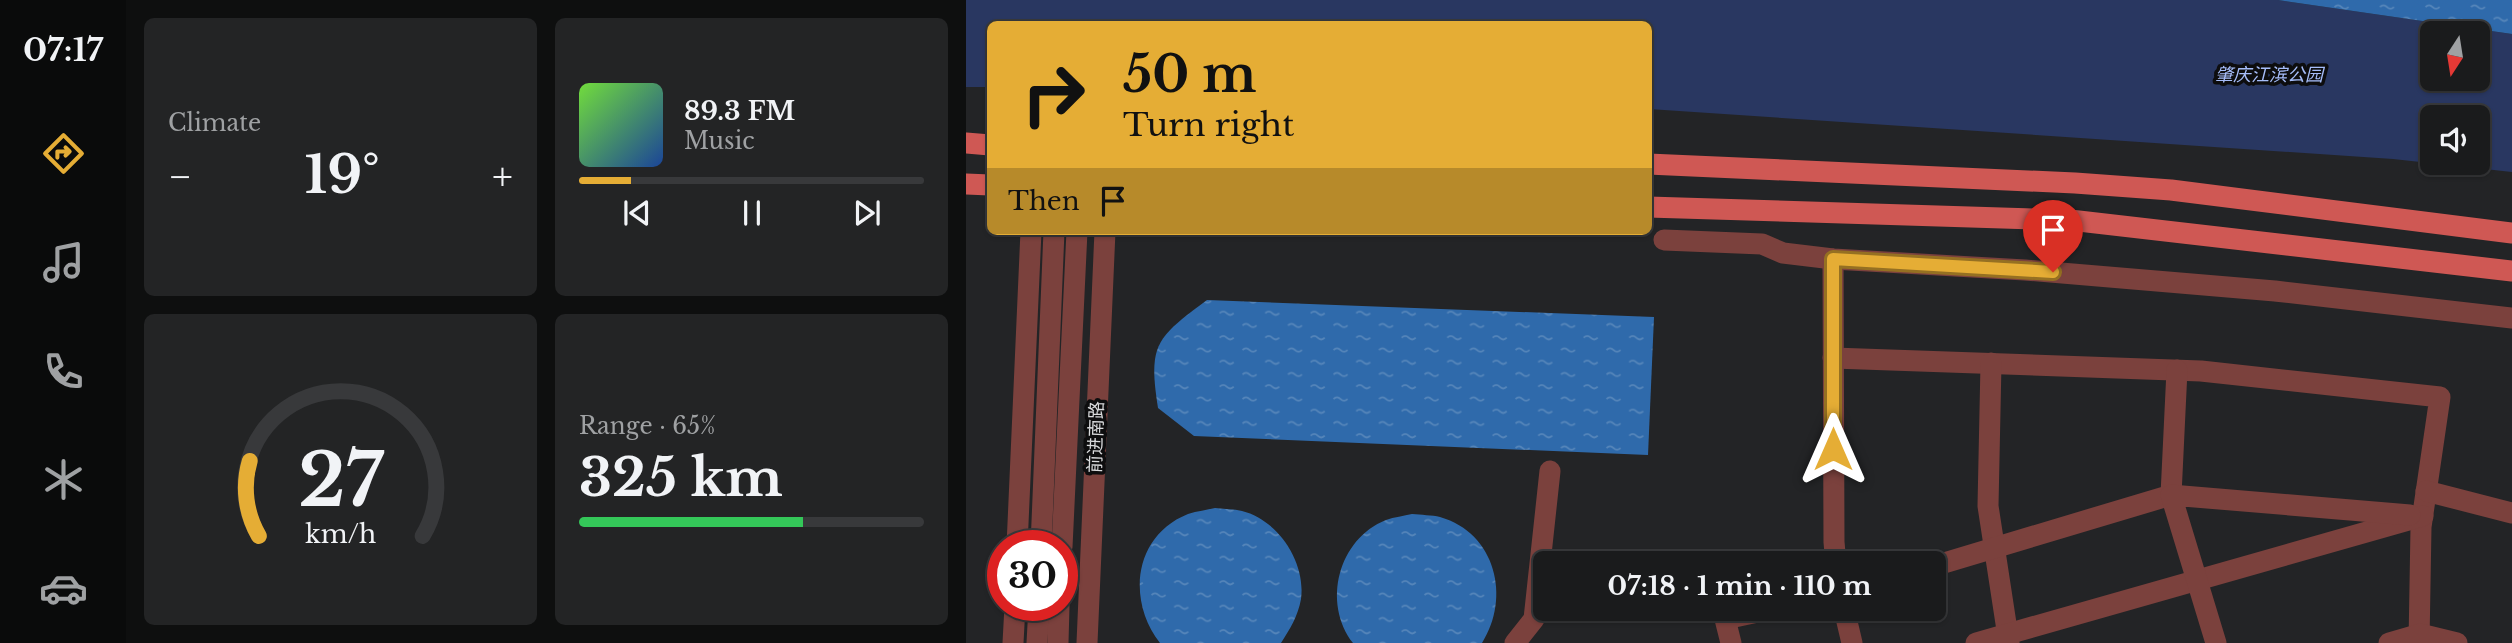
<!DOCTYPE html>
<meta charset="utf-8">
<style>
:root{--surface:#1a1b1c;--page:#232425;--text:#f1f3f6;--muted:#9fa1a3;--line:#38393b;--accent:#e5ad35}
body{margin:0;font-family:"Libre Baskerville","Noto Sans SC",serif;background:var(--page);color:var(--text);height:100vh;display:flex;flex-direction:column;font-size:26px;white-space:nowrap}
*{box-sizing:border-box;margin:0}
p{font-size:23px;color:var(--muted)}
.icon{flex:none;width:38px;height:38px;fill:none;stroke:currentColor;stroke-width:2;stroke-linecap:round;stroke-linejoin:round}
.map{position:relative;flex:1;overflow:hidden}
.drawer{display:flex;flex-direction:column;gap:18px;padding:18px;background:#0e0f0f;width:840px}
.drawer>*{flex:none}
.guide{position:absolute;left:21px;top:21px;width:665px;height:214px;border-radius:10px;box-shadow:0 2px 5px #0004,0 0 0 2px var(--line);background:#e5ad35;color:#111;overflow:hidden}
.needle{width:46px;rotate:192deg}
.fabs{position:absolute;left:1454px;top:21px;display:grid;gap:14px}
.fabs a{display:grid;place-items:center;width:70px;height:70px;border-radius:10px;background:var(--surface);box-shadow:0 2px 5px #0004,0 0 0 2px var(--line);font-size:35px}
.speed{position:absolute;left:21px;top:530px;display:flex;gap:14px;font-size:35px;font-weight:700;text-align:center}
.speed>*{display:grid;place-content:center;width:91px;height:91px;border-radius:50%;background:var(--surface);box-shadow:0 2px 5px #0004,0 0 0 2px var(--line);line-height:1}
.speed .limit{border:10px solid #d22;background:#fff;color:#111}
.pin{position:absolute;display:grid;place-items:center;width:60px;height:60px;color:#fff;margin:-72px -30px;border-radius:50% 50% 50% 0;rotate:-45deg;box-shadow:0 0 7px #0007}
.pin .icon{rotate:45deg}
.me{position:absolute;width:77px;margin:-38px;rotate:0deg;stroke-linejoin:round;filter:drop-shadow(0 0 5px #0008)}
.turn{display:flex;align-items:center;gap:24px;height:147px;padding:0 21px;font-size:32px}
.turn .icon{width:91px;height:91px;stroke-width:2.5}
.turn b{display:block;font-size:49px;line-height:60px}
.then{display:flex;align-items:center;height:66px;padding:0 21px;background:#0003;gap:14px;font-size:26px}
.big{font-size:52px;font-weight:800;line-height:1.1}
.drawer .tile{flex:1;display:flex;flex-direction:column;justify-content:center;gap:10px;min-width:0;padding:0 24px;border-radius:10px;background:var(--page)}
.drawer .dial{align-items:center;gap:0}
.dial svg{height:182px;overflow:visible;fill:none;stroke:var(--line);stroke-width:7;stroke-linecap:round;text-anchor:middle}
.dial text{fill:var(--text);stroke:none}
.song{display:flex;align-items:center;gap:21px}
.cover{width:84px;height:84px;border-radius:10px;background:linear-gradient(135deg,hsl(100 70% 55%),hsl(220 70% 35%))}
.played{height:7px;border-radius:4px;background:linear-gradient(90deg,var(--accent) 15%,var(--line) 15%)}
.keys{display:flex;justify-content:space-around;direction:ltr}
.heat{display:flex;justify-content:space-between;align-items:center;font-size:38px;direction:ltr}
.charge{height:10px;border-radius:5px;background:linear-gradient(90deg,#34c759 65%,var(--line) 0)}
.drawer .tiles{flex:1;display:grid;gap:18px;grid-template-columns:repeat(2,1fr)}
.trip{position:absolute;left:567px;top:551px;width:413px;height:70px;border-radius:10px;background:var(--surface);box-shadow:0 2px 5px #0004,0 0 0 2px var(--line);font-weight:800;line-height:70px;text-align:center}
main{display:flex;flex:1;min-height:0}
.menu{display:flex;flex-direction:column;width:126px;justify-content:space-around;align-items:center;background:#0a0b0b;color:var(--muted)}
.menu .icon{width:49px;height:49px}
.menu .selected{color:var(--accent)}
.menu b{font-size:32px;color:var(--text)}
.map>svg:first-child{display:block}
.park{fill:#293761;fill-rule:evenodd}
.water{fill:url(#water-ripples)}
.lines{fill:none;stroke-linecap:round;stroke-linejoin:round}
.minor{stroke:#7b413d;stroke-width:21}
.major{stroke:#cf5854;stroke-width:21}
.route-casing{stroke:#957022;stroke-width:18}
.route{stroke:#e5ad35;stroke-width:12}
.labels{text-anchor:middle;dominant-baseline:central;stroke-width:7;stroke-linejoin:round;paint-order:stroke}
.park-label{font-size:18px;font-style:italic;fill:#a6bdf9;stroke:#0d0d0e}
.street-label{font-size:18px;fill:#dadbdd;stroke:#0d0d0e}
</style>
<main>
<nav class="menu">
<b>07:17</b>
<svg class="icon selected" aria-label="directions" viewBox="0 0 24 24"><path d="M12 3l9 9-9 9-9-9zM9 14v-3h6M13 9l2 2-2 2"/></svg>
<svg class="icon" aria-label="music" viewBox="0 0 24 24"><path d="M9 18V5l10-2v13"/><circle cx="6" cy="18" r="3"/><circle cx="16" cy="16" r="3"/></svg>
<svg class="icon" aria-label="phone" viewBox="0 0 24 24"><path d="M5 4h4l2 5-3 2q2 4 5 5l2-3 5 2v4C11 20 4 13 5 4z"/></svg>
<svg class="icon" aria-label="climate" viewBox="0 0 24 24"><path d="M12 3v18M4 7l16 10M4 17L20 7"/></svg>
<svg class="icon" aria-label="car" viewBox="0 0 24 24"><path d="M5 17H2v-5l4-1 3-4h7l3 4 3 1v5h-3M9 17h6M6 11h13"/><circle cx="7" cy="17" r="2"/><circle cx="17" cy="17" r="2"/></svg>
</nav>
<section class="drawer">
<div class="tiles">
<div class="tile"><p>Climate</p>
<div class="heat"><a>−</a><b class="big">19°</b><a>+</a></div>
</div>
<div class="tile">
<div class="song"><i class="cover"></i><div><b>89.3 FM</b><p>Music</p></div></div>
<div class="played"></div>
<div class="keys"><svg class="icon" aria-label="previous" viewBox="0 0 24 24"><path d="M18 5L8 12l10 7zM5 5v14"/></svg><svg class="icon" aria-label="pause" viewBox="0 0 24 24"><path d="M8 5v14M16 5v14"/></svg><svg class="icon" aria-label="next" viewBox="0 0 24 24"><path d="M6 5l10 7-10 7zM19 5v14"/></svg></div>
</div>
<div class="tile dial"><svg viewBox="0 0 100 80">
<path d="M14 69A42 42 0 1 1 86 69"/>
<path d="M14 69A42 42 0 0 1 10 36" stroke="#e5ad35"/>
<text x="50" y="56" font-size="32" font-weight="700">27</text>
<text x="50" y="72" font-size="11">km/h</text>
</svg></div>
<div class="tile"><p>Range · 65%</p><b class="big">325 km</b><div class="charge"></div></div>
</div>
</section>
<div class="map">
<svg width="1546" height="643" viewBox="0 0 1546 643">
<defs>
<pattern id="water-ripples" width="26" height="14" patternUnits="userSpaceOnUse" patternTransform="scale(1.75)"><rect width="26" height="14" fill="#2f6aab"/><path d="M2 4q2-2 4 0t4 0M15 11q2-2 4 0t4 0" fill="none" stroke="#5686ba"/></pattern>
</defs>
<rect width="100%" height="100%" fill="#232426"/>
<path class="park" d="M0,0H1312L1546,34V172L1427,159L683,109L682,24H24V87H0ZM1466,33H1512V79H1466ZM1466,117H1512V163H1466Z"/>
<g class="water">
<polygon points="1312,0 1546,0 1546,34"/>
<path d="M241,300L688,317L682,455L228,436L192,408C182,344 190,338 241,300Z"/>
<path d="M249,508C258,509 268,509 276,511C312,520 340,562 335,599C332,616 324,629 315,643H194C161,601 167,536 222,514C231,511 241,510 249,508Z"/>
<path d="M446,514C455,515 466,515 474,517C530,533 545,598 516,643H387C356,603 372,539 420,520C428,517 438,516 446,514Z"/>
</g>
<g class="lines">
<g class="minor">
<polyline points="698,240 796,244 817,253 867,259 1059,270 1309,291 1546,318"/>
<polyline points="867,259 868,542 870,564"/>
<polyline points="867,358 1235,371 1474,397 1455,527 1453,643"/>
<polyline points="1025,363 1022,506 1043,643"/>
<polyline points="1460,491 1546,513"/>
<polyline points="51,546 65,231"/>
<polyline points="75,546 88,231"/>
<polyline points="96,547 111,231"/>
<polyline points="968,566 1205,495 1211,370"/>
<polyline points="878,609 886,643"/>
<polyline points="47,643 49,606"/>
<polyline points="71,643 73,606"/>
<polyline points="92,643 93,606"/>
<polyline points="121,643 139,231"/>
<polyline points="549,643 568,619 584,471"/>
<polyline points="765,643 759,619 806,609"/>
<polyline points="1010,643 1457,516"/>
<polyline points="1250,643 1205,495 1444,515"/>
<polyline points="1423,643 1454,634 1491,643"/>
</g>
<g class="major">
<polyline points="0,143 24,145"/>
<polyline points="682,164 1109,183 1205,190 1546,233"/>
<polyline points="0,184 24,185"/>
<polyline points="682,207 1104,220 1546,271"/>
</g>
</g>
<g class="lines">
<defs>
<polyline id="route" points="867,449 867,259 1087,272"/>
</defs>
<use href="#route" class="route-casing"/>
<use href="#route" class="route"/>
</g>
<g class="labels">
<g class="park-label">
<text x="1303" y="75">肇庆江滨公园</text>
</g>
<g class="street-label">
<text transform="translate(130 437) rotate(-88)">前进南路</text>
</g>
</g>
</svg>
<div class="fabs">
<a><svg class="needle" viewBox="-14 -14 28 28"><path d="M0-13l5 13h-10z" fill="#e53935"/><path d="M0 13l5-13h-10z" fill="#9fa1a3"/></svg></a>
<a><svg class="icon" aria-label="sound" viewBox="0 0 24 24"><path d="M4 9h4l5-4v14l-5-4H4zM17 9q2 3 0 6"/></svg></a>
</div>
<div class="speed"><div class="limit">30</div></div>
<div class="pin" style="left:1087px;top:272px;background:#d93025"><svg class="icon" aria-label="arrive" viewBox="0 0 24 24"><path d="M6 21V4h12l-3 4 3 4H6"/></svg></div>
<svg class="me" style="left:867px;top:449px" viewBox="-20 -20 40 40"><path d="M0-17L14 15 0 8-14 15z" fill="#e5ad35" stroke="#fff" stroke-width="4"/></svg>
<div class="trip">07:18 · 1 min · 110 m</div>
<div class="guide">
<div class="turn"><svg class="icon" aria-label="right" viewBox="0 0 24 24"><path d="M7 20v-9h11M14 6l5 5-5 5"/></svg><div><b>50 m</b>Turn right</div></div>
<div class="then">Then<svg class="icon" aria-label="arrive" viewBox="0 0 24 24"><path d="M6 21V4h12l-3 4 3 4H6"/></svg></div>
</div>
</div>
</main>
